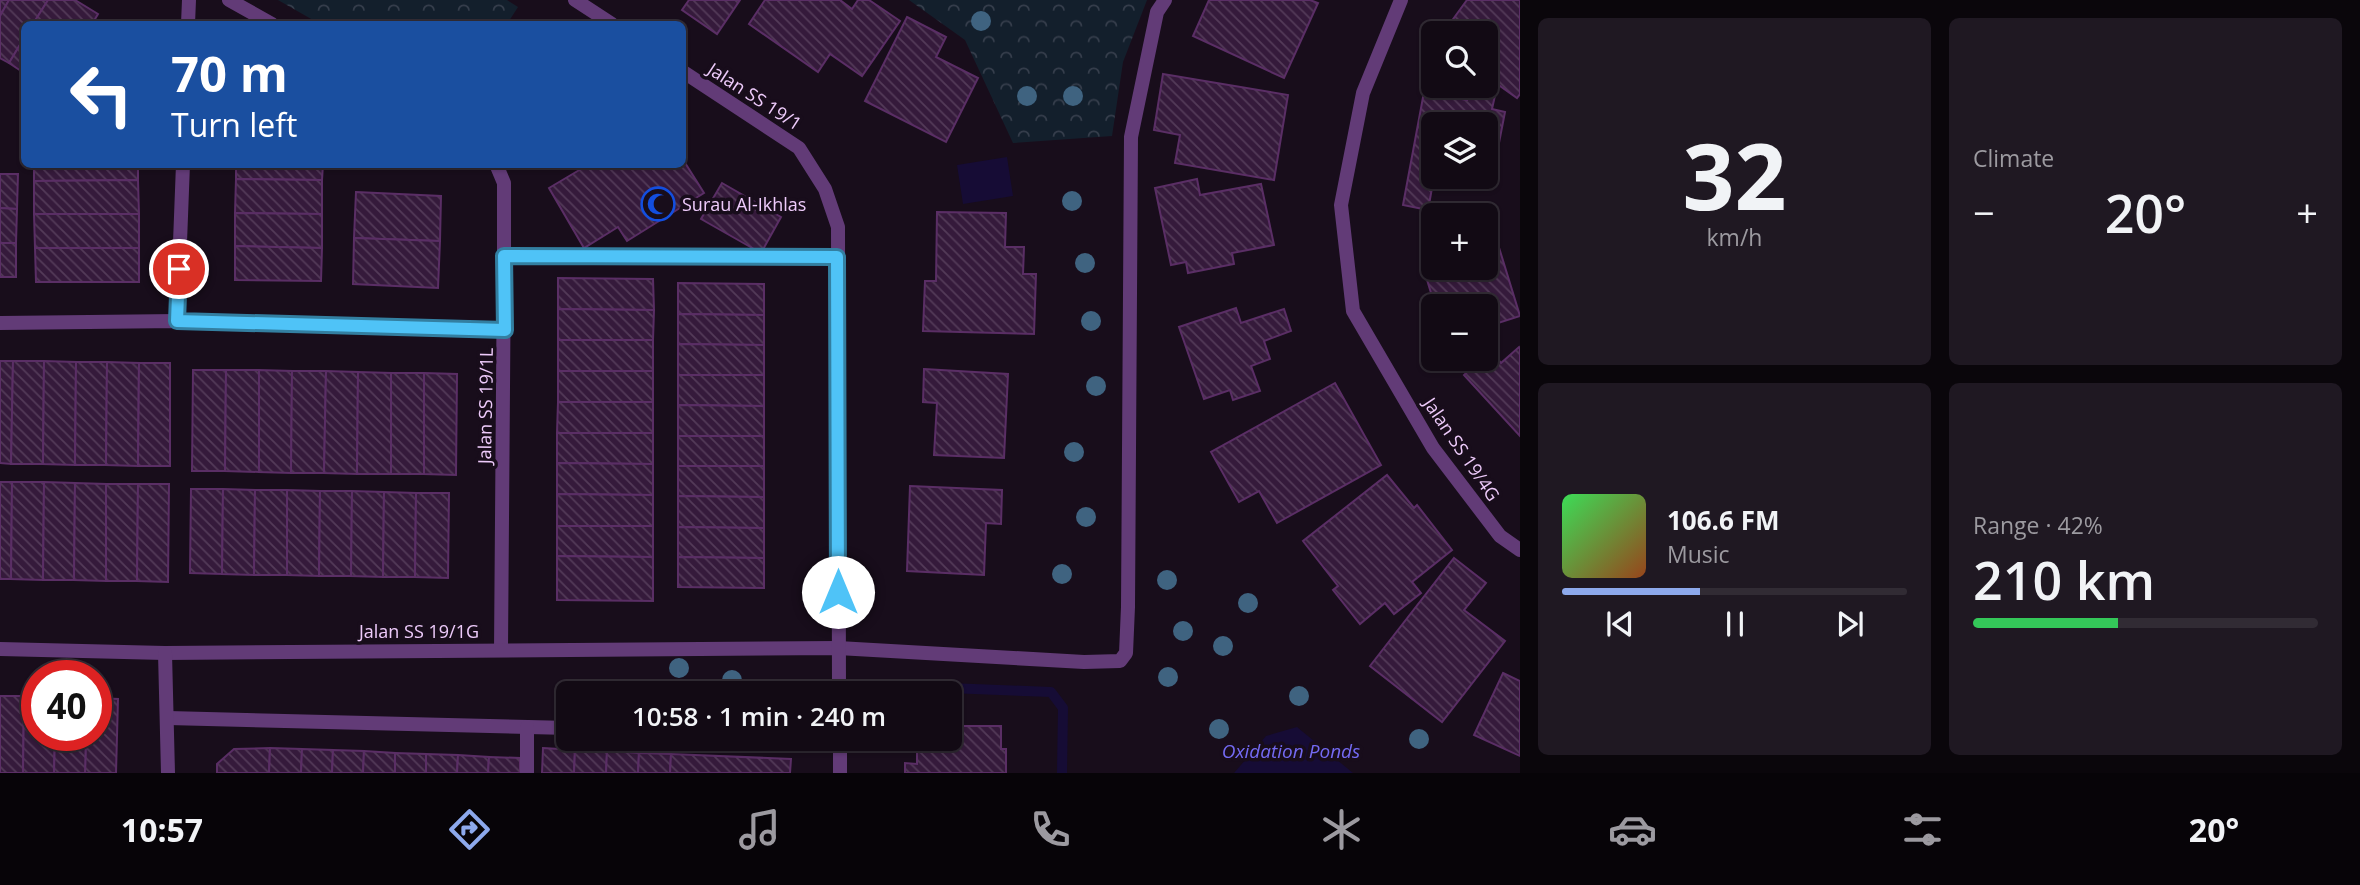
<!DOCTYPE html>
<meta charset="utf-8">
<style>
:root{--surface:#120a14;--page:#1f1822;--text:#f1f3f6;--muted:#9c9aa0;--line:#312b34;--accent:#8da9ec}
body{margin:0;font-family:"Open Sans",sans-serif;background:var(--page);color:var(--text);height:100vh;display:flex;flex-direction:column;font-size:26px;white-space:nowrap}
*{box-sizing:border-box;margin:0}
p{font-size:23px;color:var(--muted)}
.icon{flex:none;width:38px;height:38px;fill:none;stroke:currentColor;stroke-width:2;stroke-linecap:round;stroke-linejoin:round}
.map{position:relative;flex:1;overflow:hidden}
.side{display:flex;flex-direction:column;gap:18px;padding:18px;background:#0a060b;width:840px}
.side>*{flex:none}
.guide{position:absolute;left:21px;top:21px;width:665px;height:147px;border-radius:10px;box-shadow:0 2px 5px #0004,0 0 0 2px var(--line);background:#1a4fa0;color:#fff;overflow:hidden}
.buttons{position:absolute;left:1421px;top:21px;display:grid;gap:14px}
.buttons a{display:grid;place-items:center;width:77px;height:77px;border-radius:10px;background:var(--surface);box-shadow:0 2px 5px #0004,0 0 0 2px var(--line);font-size:35px}
.speed{position:absolute;left:21px;top:660px;display:flex;gap:14px;font-size:35px;font-weight:700;text-align:center}
.speed>*{display:grid;place-content:center;width:91px;height:91px;border-radius:50%;background:var(--surface);box-shadow:0 2px 5px #0004,0 0 0 2px var(--line);line-height:1}
.speed .limit{border:10px solid #d22;background:#fff;color:#111}
.pin{position:absolute;display:grid;place-items:center;width:60px;height:60px;color:#fff;margin:-30px;border:4px solid #fff;border-radius:50%;box-shadow:0 2px 7px #0007}
.me{position:absolute;width:77px;margin:-38px;rotate:0deg;stroke-linejoin:round;filter:drop-shadow(0 0 5px #0008)}
.turn{display:flex;align-items:center;gap:24px;height:147px;padding:0 35px;font-size:32px}
.turn .icon{width:91px;height:91px;stroke-width:2.5}
.turn b{display:block;font-size:49px;line-height:60px}
.big{font-size:52px;font-weight:600;line-height:1.1}
.side .widget{flex:1;display:flex;flex-direction:column;justify-content:center;gap:10px;min-width:0;padding:0 24px;border-radius:10px;background:var(--page)}
.side .dial{align-items:center;gap:0}
.dial b{font-size:91px;line-height:1}
.song{display:flex;align-items:center;gap:21px}
.cover{width:84px;height:84px;border-radius:10px;background:linear-gradient(135deg,hsl(130 70% 55%),hsl(20 70% 35%))}
.played{height:7px;border-radius:4px;background:linear-gradient(90deg,var(--accent) 40%,var(--line) 40%)}
.keys{display:flex;justify-content:space-around;direction:ltr}
.heat{display:flex;justify-content:space-between;align-items:center;font-size:38px;direction:ltr}
.charge{height:10px;border-radius:5px;background:linear-gradient(90deg,#34c759 42%,var(--line) 0)}
.side .tiles{flex:1;display:grid;gap:18px;grid-template-columns:repeat(2,1fr)}
.trip{position:absolute;left:556px;top:681px;width:406px;height:70px;border-radius:10px;background:var(--surface);box-shadow:0 2px 5px #0004,0 0 0 2px var(--line);font-weight:600;line-height:70px;text-align:center}
.dock{display:flex;height:112px;justify-content:space-around;align-items:center;background:#070408;color:var(--muted)}
.dock .icon{width:49px;height:49px}
.dock .current{color:var(--accent)}
.dock b{font-size:32px;color:var(--text)}
main{display:flex;flex:1;min-height:0}
.map>svg:first-child{display:block}
.park{fill:url(#park-crowns)}
.water{fill:#160c35}
.lines{fill:none;stroke-linecap:round;stroke-linejoin:round}
.stream{stroke:#160c35;stroke-width:10}
.building{fill:url(#building-back-hatch);stroke:#5a2e65;stroke-width:2}
.service{stroke:#623b77;stroke-width:14}
.minor{stroke:#623b77;stroke-width:14}
.tertiary{stroke:#623b77;stroke-width:14}
.tree{fill:#3f6380}
.route-casing{stroke:#337fa1;stroke-width:18}
.route{stroke:#4fc3f7;stroke-width:12}
.labels{text-anchor:middle;dominant-baseline:central;stroke-width:7;stroke-linejoin:round;paint-order:stroke}
.street-label{font-size:18px;fill:#eecbfb;stroke:#180d1b}
.poi-label{font-size:18px;fill:#eecbfb;stroke:#180d1b;text-anchor:start}
.water-label{font-size:19px;font-style:italic;fill:#746af3;stroke:#180d1b}
</style>
<main>
<div class="map">
<svg width="1520" height="773" viewBox="0 0 1520 773">
<defs>
<pattern id="park-crowns" width="20" height="18" patternUnits="userSpaceOnUse" patternTransform="scale(1.75)"><rect width="20" height="18" fill="#131f2c"/><path d="M2 6a3 3 0 1 1 6 0M12 15a3 3 0 1 1 6 0" fill="none" stroke="#363e4c"/></pattern>
<pattern id="building-back-hatch" width="6" height="6" patternUnits="userSpaceOnUse" patternTransform="scale(1.75)"><rect width="6" height="6" fill="#351a3b"/><path d="M-1 5l2 2M0 0l6 6M5-1l2 2" fill="none" stroke="#533a58"/></pattern>
</defs>
<rect width="100%" height="100%" fill="#180d1b"/>
<g class="park">
<polygon points="278,0 507,0 518,7 507,24 320,24"/>
<polygon points="909,0 1147,0 1123,62 1112,136 1013,143 965,40"/>
</g>
<g class="water">
<polygon points="1007,157 1013,196 963,204 957,165"/>
<polygon points="1297,727 1353,773 1234,773 1266,736"/>
</g>
<g class="lines">
<polyline class="stream" points="873,685 1051,692 1063,708 1062,773"/>
</g>
<g class="building">
<polygon points="0,0 9,0 0,16"/>
<polygon points="9,0 48,0 33,24 24,24 24,38 9,63 0,58 0,16"/>
<polygon points="48,0 75,0 98,14 92,24 33,24"/>
<polygon points="689,0 740,0 717,34 682,10"/>
<polygon points="765,0 840,0 852,9 858,0 869,0 900,21 862,76 830,54 818,72 749,24"/>
<polygon points="1209,0 1310,0 1318,3 1284,78 1193,36"/>
<polygon points="1467,0 1520,0 1520,94 1517,98 1486,76 1486,33 1443,33"/>
<polygon points="907,17 946,37 936,57 978,78 946,142 865,101"/>
<polygon points="24,38 24,73 9,63"/>
<polygon points="1163,74 1288,95 1274,180 1175,163 1180,135 1154,130"/>
<polygon points="1469,86 1496,91 1492,109 1505,112 1491,184 1453,177 1486,177 1486,124 1433,124 1434,177 1428,210 1403,205 1424,92 1467,100"/>
<polygon points="682,158 704,193 627,241 618,227 584,248 549,188 581,169 574,164 682,164"/>
<polygon points="34,164 138,164 138,180 34,181"/>
<polygon points="236,164 323,164 322,180 236,179"/>
<polygon points="0,174 18,174 17,209 0,208"/>
<polygon points="236,179 322,180 322,214 235,213"/>
<polygon points="1197,179 1200,195 1261,184 1274,245 1232,253 1234,264 1188,273 1186,262 1171,265 1155,188"/>
<polygon points="138,180 139,214 34,214 34,181"/>
<polygon points="722,183 781,217 761,253 701,219"/>
<polygon points="356,192 441,196 440,241 354,238"/>
<polygon points="0,208 17,209 16,243 0,243"/>
<polygon points="937,212 1006,213 1005,247 1024,247 1023,274 1036,274 1034,334 923,331 925,281 936,281"/>
<polygon points="235,213 322,214 322,248 235,246"/>
<polygon points="34,214 139,214 139,248 35,248"/>
<polygon points="354,238 440,241 438,288 353,284"/>
<polygon points="1497,241 1520,316 1486,327 1486,306 1435,306 1424,270 1433,267 1486,268 1486,244"/>
<rect x="0" y="243" width="16" height="34"/>
<polygon points="235,246 322,248 321,281 235,280"/>
<polygon points="35,248 139,248 139,282 36,282"/>
<polygon points="558,278 653,279 654,310 558,309"/>
<polygon points="678,283 764,284 764,315 678,314"/>
<polygon points="1236,308 1241,323 1284,309 1291,331 1264,341 1270,359 1251,366 1260,391 1233,400 1230,390 1204,399 1179,327"/>
<polygon points="558,309 654,310 653,340 558,340"/>
<polygon points="678,314 764,315 764,345 678,344"/>
<rect x="558" y="340" width="95" height="31"/>
<polygon points="678,344 764,345 764,375 678,375"/>
<polygon points="1519,347 1520,349 1520,436 1464,375 1481,359 1486,359 1486,354 1490,350 1501,363"/>
<polygon points="0,361 13,361 11,464 0,463"/>
<polygon points="13,361 44,361 43,464 11,464"/>
<polygon points="44,361 76,362 75,465 43,464"/>
<polygon points="76,362 107,362 106,465 75,465"/>
<polygon points="107,362 139,363 138,466 106,465"/>
<polygon points="139,363 170,363 170,466 138,466"/>
<polygon points="924,369 1008,374 1004,458 934,455 937,403 923,402"/>
<polygon points="193,370 226,370 225,471 192,471"/>
<polygon points="226,370 259,370 259,472 225,471"/>
<polygon points="259,370 292,371 291,473 259,472"/>
<polygon points="292,371 326,371 324,473 291,473"/>
<polygon points="326,371 358,372 357,474 324,473"/>
<rect x="558" y="371" width="95" height="31"/>
<polygon points="358,372 391,373 391,474 357,474"/>
<rect x="391" y="373" width="33" height="101"/>
<polygon points="424,373 457,374 456,475 424,474"/>
<polygon points="678,375 764,375 764,406 678,405"/>
<polygon points="1335,383 1381,465 1277,523 1259,491 1239,502 1211,452"/>
<polygon points="558,402 653,402 653,433 557,433"/>
<polygon points="678,405 764,406 764,436 678,436"/>
<polygon points="557,433 653,433 653,464 557,463"/>
<rect x="678" y="436" width="86" height="30"/>
<polygon points="557,463 653,464 653,495 557,494"/>
<polygon points="678,466 764,466 764,497 678,496"/>
<polygon points="1387,475 1414,508 1417,505 1452,550 1412,582 1421,593 1394,614 1385,603 1360,624 1333,590 1338,586 1303,541"/>
<polygon points="0,482 12,482 11,579 0,579"/>
<polygon points="12,482 44,482 43,580 11,579"/>
<polygon points="44,482 75,483 74,580 43,580"/>
<polygon points="75,483 106,484 106,581 74,580"/>
<polygon points="106,484 138,484 137,581 106,581"/>
<polygon points="138,484 169,484 168,582 137,581"/>
<polygon points="910,486 1002,490 1001,524 986,523 984,575 907,571"/>
<polygon points="191,489 223,489 222,574 190,573"/>
<polygon points="223,489 255,490 254,575 222,574"/>
<polygon points="255,490 287,490 287,575 254,575"/>
<polygon points="287,490 320,491 319,576 287,575"/>
<polygon points="320,491 352,491 351,576 319,576"/>
<polygon points="352,491 384,492 383,577 351,576"/>
<polygon points="384,492 416,493 415,577 383,577"/>
<polygon points="416,493 449,493 448,578 415,577"/>
<polygon points="557,494 653,495 653,526 557,526"/>
<polygon points="678,496 764,497 764,528 678,527"/>
<polygon points="557,526 653,526 653,557 557,556"/>
<polygon points="678,527 764,528 764,558 678,557"/>
<polygon points="557,556 653,557 653,601 557,600"/>
<polygon points="678,557 764,558 764,588 678,587"/>
<polygon points="1454,558 1486,583 1464,610 1505,641 1442,722 1370,666"/>
<polygon points="1503,673 1520,681 1520,756 1474,735"/>
<polygon points="0,696 24,696 23,773 0,773"/>
<polygon points="24,696 37,697 37,735 55,735 54,773 23,773"/>
<polygon points="96,698 118,699 116,773 85,773 86,735 96,735"/>
<polygon points="950,726 1001,726 1001,749 1006,749 1006,773 905,773 905,763 917,764 917,738 950,738"/>
<polygon points="55,735 86,735 85,773 54,773"/>
<polygon points="270,748 269,773 217,773 217,764 234,749"/>
<polygon points="270,748 302,749 301,773 269,773"/>
<polygon points="543,748 575,750 574,773 542,773"/>
<polygon points="302,749 333,750 332,773 301,773"/>
<polygon points="333,750 364,751 363,773 332,773"/>
<polygon points="575,750 607,751 606,773 574,773"/>
<polygon points="364,751 395,753 395,773 363,773"/>
<polygon points="607,751 639,753 638,773 606,773"/>
<polygon points="395,753 426,754 426,773 395,773"/>
<polygon points="639,753 671,754 670,773 638,773"/>
<polygon points="426,754 458,755 457,773 426,773"/>
<polygon points="671,754 791,759 790,773 670,773"/>
<polygon points="458,755 489,757 488,773 457,773"/>
<polygon points="489,757 520,758 520,773 488,773"/>
</g>
<g class="lines">
<g class="service">
<polyline points="504,256 837,257"/>
<polyline points="168,718 569,728"/>
<polyline points="527,727 527,773"/>
</g>
<g class="minor">
<polyline points="229,0 272,24"/>
<polyline points="1401,0 1363,93 1341,205 1353,311 1433,448 1500,536 1520,550"/>
<polyline points="188,24 189,0"/>
<polyline points="496,164 504,183 504,256 501,650"/>
<polyline points="177,321 183,164"/>
<polyline points="0,323 177,321 505,330"/>
<polyline points="0,649 165,653 838,648 1084,662 1120,661 1126,653 1128,607 1131,137 1157,12 1165,0"/>
<polyline points="165,653 168,773"/>
</g>
<g class="tertiary">
<polyline points="575,0 612,24"/>
<polyline points="682,71 799,148 825,189 838,227 839,693"/>
<polyline points="840,773 840,738"/>
</g>
</g>
<g class="tree">
<circle cx="981" cy="21" r="10"/>
<circle cx="1027" cy="96" r="10"/>
<circle cx="1073" cy="96" r="10"/>
<circle cx="1072" cy="201" r="10"/>
<circle cx="1085" cy="263" r="10"/>
<circle cx="1091" cy="321" r="10"/>
<circle cx="1096" cy="386" r="10"/>
<circle cx="1074" cy="452" r="10"/>
<circle cx="1086" cy="517" r="10"/>
<circle cx="1062" cy="574" r="10"/>
<circle cx="1167" cy="580" r="10"/>
<circle cx="1248" cy="603" r="10"/>
<circle cx="1183" cy="631" r="10"/>
<circle cx="1223" cy="646" r="10"/>
<circle cx="679" cy="668" r="10"/>
<circle cx="1168" cy="677" r="10"/>
<circle cx="732" cy="680" r="10"/>
<circle cx="1299" cy="696" r="10"/>
<circle cx="1219" cy="729" r="10"/>
<circle cx="1419" cy="739" r="10"/>
</g>
<g class="lines">
<defs>
<polyline id="route" points="179,269 177,321 505,330 504,256 837,257 838,592"/>
</defs>
<use href="#route" class="route-casing"/>
<use href="#route" class="route"/>
</g>
<defs>
<symbol id="mosque-ring" viewBox="-11 -11 22 22"><circle r="9.5" fill="#180d1b" stroke="#134edf" stroke-width="1.5"/><path d="M3.5-4.9A6 6 0 1 0 3.5 4.9A5 5 0 1 1 3.5-4.9Z" fill="#134edf"/></symbol>
</defs>
<g fill-rule="evenodd">
<use href="#mosque-ring" x="639" y="185" width="38" height="38"/>
</g>
<g class="labels">
<g class="street-label">
<text transform="translate(755 96) rotate(33)">Jalan SS 19/1</text>
<text transform="translate(485 406) rotate(-89)">Jalan SS 19/1L</text>
<text transform="translate(1462 449) rotate(56)">Jalan SS 19/4G</text>
<text x="419" y="631">Jalan SS 19/1G</text>
</g>
<g class="poi-label">
<text x="682" y="204">Surau Al-Ikhlas</text>
</g>
<g class="water-label">
<text x="1291" y="751">Oxidation Ponds</text>
</g>
</g>
</svg>
<div class="buttons">
<a><svg class="icon" aria-label="search" viewBox="0 0 24 24"><circle cx="10" cy="10" r="6"/><path d="M15 15l6 6"/></svg></a>
<a><svg class="icon" aria-label="layers" viewBox="0 0 24 24"><path d="M12 4l9 5-9 5-9-5zM3 14l9 5 9-5"/></svg></a>
<a>+</a>
<a>−</a>
</div>
<div class="speed"><div class="limit">40</div></div>
<div class="pin" style="left:179px;top:269px;background:#d93025"><svg class="icon" aria-label="arrive" viewBox="0 0 24 24"><path d="M6 21V4h12l-3 4 3 4H6"/></svg></div>
<svg class="me" style="left:838px;top:592px" viewBox="-20 -20 40 40"><circle r="19" fill="#fff"/><path d="M0-13L10 11 0 6-10 11z" fill="#4fc3f7"/></svg>
<div class="trip">10:58 · 1 min · 240 m</div>
<div class="guide">
<div class="turn"><svg class="icon" aria-label="left" viewBox="0 0 24 24"><path d="M17 20v-9H6M10 6l-5 5 5 5"/></svg><div><b>70 m</b>Turn left</div></div>
</div>
</div>
<section class="side">
<div class="tiles">
<div class="widget dial"><b>32</b><p>km/h</p></div>
<div class="widget"><p>Climate</p>
<div class="heat"><a>−</a><b class="big">20°</b><a>+</a></div>
</div>
<div class="widget">
<div class="song"><i class="cover"></i><div><b>106.6 FM</b><p>Music</p></div></div>
<div class="played"></div>
<div class="keys"><svg class="icon" aria-label="previous" viewBox="0 0 24 24"><path d="M18 5L8 12l10 7zM5 5v14"/></svg><svg class="icon" aria-label="pause" viewBox="0 0 24 24"><path d="M8 5v14M16 5v14"/></svg><svg class="icon" aria-label="next" viewBox="0 0 24 24"><path d="M6 5l10 7-10 7zM19 5v14"/></svg></div>
</div>
<div class="widget"><p>Range · 42%</p><b class="big">210 km</b><div class="charge"></div></div>
</div>
</section>
</main>
<nav class="dock">
<b>10:57</b>
<svg class="icon current" aria-label="directions" viewBox="0 0 24 24"><path d="M12 3l9 9-9 9-9-9zM9 14v-3h6M13 9l2 2-2 2"/></svg>
<svg class="icon" aria-label="music" viewBox="0 0 24 24"><path d="M9 18V5l10-2v13"/><circle cx="6" cy="18" r="3"/><circle cx="16" cy="16" r="3"/></svg>
<svg class="icon" aria-label="phone" viewBox="0 0 24 24"><path d="M5 4h4l2 5-3 2q2 4 5 5l2-3 5 2v4C11 20 4 13 5 4z"/></svg>
<svg class="icon" aria-label="climate" viewBox="0 0 24 24"><path d="M12 3v18M4 7l16 10M4 17L20 7"/></svg>
<svg class="icon" aria-label="car" viewBox="0 0 24 24"><path d="M5 17H2v-5l4-1 3-4h7l3 4 3 1v5h-3M9 17h6M6 11h13"/><circle cx="7" cy="17" r="2"/><circle cx="17" cy="17" r="2"/></svg>
<svg class="icon" aria-label="filters" viewBox="0 0 24 24"><path d="M4 7h16M4 17h16"/><circle cx="9" cy="7" r="2"/><circle cx="15" cy="17" r="2"/></svg>
<b>20°</b>
</nav>
